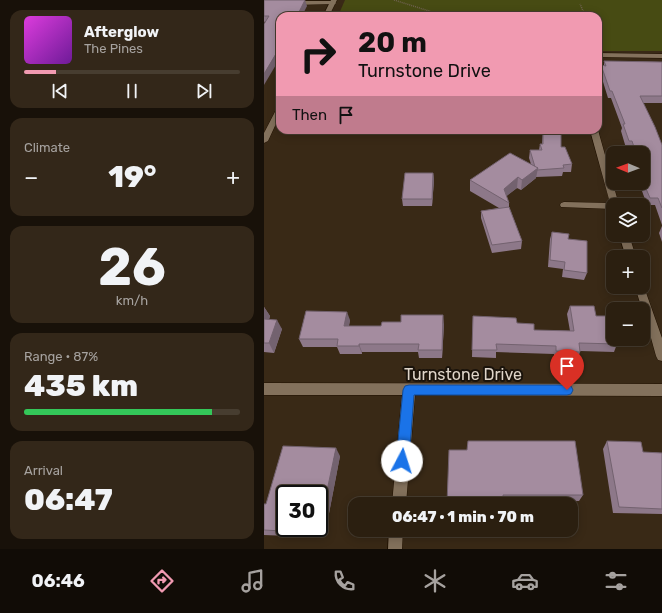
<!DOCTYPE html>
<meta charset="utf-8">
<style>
:root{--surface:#2b1f10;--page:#332719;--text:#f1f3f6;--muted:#a6a29f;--line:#473d30;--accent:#f19ab1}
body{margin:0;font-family:Rubik,sans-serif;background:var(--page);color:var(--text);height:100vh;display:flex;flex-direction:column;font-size:15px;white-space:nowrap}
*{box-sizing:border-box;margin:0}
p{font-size:13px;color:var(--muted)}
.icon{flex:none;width:22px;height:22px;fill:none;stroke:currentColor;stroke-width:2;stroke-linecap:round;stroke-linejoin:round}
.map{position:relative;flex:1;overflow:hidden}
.details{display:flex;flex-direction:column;gap:10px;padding:10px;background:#181109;width:264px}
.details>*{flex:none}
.banner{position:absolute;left:12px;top:12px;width:326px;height:122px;border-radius:12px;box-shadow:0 2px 10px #0003,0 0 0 1px var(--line);background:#f19ab1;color:#111;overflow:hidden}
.needle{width:26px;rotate:271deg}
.fabs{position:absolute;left:342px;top:146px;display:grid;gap:8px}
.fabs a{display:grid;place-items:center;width:44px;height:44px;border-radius:8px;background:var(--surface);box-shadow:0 2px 10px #0003,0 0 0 1px var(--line);font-size:20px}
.speed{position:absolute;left:12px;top:485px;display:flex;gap:8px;font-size:20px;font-weight:700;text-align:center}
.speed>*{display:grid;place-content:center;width:52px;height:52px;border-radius:50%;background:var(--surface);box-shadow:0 2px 10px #0003,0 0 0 1px var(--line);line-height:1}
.speed .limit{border:2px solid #111;border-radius:6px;background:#fff;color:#111}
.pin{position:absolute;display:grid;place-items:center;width:34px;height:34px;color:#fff;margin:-41px -17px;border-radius:50% 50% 50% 0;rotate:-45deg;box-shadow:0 0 4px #0007}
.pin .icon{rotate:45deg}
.me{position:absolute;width:44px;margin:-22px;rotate:5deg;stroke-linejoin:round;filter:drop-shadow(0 0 3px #0008)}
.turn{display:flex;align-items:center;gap:14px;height:84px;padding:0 16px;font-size:18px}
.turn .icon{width:52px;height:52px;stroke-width:2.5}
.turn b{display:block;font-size:28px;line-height:34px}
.then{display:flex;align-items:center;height:38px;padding:0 16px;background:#0003;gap:8px;font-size:15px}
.big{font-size:30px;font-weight:800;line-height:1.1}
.details .card{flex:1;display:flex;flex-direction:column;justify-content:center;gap:6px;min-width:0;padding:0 14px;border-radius:12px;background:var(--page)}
.details .dial{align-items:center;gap:0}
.dial b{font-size:52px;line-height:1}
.song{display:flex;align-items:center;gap:12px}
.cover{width:48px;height:48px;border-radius:6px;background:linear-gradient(135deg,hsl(300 70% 55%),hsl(280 70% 35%))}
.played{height:4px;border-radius:2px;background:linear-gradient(90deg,var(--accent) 15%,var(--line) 15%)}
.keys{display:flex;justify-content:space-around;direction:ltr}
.heat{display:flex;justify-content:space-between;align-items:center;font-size:22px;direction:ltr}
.charge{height:6px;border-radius:3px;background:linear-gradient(90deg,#34c759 87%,var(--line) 0)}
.trip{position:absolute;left:84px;top:497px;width:230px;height:40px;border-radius:12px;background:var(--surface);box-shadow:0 2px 10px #0003,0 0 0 1px var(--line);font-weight:800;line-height:40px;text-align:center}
.menu{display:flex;height:64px;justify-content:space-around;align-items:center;background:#110c06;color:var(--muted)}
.menu .icon{width:28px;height:28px}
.menu .on{color:var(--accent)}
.menu b{font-size:18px;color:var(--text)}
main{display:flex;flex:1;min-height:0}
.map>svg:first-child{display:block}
.green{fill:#474b13}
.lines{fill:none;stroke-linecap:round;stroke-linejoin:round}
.minor-casing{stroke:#201101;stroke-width:1}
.tertiary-casing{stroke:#201101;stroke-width:1}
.path{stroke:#706251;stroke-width:1.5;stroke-dasharray:1 1;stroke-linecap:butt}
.minor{fill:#83715c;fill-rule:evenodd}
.tertiary{fill:#83715c;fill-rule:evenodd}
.wall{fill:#8d7889}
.shaded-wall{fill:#73626f}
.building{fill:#a48c9f;stroke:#73626f}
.route{fill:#1a73e8;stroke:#114b97}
.labels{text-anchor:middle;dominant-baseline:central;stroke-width:4;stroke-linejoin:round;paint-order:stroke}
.near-street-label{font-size:16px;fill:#dfd5c9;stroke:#1a130b}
</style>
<main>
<section class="details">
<div class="card">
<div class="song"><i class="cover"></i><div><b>Afterglow</b><p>The Pines</p></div></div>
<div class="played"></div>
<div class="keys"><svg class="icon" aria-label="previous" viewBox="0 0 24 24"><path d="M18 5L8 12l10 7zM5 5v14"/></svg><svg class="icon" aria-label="pause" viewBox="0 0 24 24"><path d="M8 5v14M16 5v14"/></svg><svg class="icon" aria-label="next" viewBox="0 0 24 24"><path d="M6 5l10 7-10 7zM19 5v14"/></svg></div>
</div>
<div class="card"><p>Climate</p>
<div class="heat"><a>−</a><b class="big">19°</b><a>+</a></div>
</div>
<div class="card dial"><b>26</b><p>km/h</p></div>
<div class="card"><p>Range · 87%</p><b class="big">435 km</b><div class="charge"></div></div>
<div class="card"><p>Arrival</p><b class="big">06:47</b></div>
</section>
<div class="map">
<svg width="398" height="549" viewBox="0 0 398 549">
<rect width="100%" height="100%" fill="#392916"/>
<polygon class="green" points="81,0 398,0 398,51 334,51 334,16 74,16"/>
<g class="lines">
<defs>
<g id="minor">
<polygon points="69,1 72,3 71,4 29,5 26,3 29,1"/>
<polygon points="334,53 398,54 398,58 334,57"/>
<polygon points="326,130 334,130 355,205 349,205 349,209 297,207 296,205 297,203 300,202 346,203"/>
<polygon points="355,235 365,235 372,257 362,257"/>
<polygon points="379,284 398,338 398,361 394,360 392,356 379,309 378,309 371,287 379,287"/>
<polygon points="0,383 398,384 398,396 151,395 142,504 128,504 138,395 0,395"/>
<polygon points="125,530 139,530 138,549 124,549"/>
</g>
<g id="tertiary">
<polygon points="67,0 73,0 65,16 59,16"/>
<polygon points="16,106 16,115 4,141 0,143 0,133 13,108"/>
</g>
</defs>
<use href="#minor" class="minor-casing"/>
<use href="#tertiary" class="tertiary-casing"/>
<g class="path">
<polyline points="130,0 181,16"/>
<polyline points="307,16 309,13 320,13 316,4"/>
</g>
<use href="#minor" class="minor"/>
<use href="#tertiary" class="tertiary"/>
</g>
<g class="wall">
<polygon points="0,0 43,6 0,22"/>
<polygon points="340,61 398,62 398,103 379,103 398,145 398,225 391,205 383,205 378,191 379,188 377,183 379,183 379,153 367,153 366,148 362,148 357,131 358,128 347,98 344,98 336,72 337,65 340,65"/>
<polygon points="279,130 297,130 297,147 308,164 307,172 299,172 298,176 272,177 272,178 257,190 253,188 242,196 245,203 245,207 258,241 257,249 228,253 217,218 217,211 235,208 206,191 206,180 267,164 265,158 266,150 275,150 276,144 278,144"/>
<polygon points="169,173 170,180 168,206 139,206 138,199"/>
<polygon points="398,226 398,242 395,233"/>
<polygon points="288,232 304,239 323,273 320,280 298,277 299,269 284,267 286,239"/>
<polygon points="306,306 332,316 353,344 350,352 316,351 314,360 290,359 290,354 232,352 232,358 208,357 209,316 253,323 270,330 306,331 303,314"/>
<polygon points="0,307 6,316 5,320 18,329 10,353 0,352"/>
<polygon points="86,320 85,326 117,326 180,324 178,358 155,358 154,352 98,352 98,354 76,354 73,347 39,347 35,339"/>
<polygon points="343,441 379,452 398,453 398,514 349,513 339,449"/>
<polygon points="185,450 319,495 315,501 239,501"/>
<polygon points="76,456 62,529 34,528 55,528 55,494 21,494 21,528 27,528 25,536 0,535 0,504 2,504"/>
</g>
<g class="shaded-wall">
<polygon points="41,0 43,6 38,16 33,16"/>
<polygon points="16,47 16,58 0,85 0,74"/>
<polygon points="274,168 272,178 257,190 258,180"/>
<polygon points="169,173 170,180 168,206 168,199"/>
<polygon points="254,177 253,188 239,199 240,189"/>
<polygon points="0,307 6,316 1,329 0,327"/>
<polygon points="83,312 86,320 83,334 80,326"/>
<polygon points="179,315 180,324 178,358 178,350"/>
<polygon points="13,320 18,329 10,353 5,343"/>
<polygon points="95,344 98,352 98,354 95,346"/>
<polygon points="72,448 76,456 62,529 56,524"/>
<polygon points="20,522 21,523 21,528 27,528 25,536 18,531"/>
</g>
<g class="building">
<polygon points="0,0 41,0 33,16 16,16 16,47 0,74 0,24 5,16 0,16"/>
<polygon points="340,61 398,62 398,96 376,96 391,127 398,145 398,208 394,198 386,198 380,184 383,184 379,173 379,153 372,153 368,141 365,141 359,124 361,124 348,91 346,91 337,65 342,66"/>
<polygon points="279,130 297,130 297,147 301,147 308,164 299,165 300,168 273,170 274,168 271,167 266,150 278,150 276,144 279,144"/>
<polygon points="246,153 274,168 258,180 254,177 240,189 245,203 206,180"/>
<polygon points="141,173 169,173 168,199 138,199"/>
<polygon points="245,207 258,241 228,245 217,211"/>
<polygon points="288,232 305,234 304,239 323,241 323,273 300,270 301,262 286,260"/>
<polygon points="306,306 330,306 332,316 347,316 349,324 349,339 352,339 353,344 315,343 316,352 292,351 292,346 232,344 233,350 208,350 209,316 252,318 253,323 270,324 270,330 310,331"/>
<polygon points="42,311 83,312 80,326 117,326 118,322 137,322 137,315 179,315 178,350 154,350 155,344 95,344 95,346 73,346 74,339 35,339"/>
<polygon points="0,319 13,320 5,343 0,343"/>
<polygon points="204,441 311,441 319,495 239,495 240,504 183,504 185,450 203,450"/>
<polygon points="343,441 377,442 379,452 398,453 398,509 355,507"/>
<polygon points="19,446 72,448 56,524 55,524 55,494 21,494 21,523 20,522 18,531 0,530 0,504 2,504"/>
</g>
<polygon class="route" points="145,385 303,385 307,386 309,390 307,394 303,395 150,395 145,461 143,466 138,467 134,466 132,461 139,390 141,386"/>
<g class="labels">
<g class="near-street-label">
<text x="199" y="374">Turnstone Drive</text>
</g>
</g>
</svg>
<div class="fabs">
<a><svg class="needle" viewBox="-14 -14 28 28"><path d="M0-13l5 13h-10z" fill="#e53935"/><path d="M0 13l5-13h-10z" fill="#a6a29f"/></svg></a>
<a><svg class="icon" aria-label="layers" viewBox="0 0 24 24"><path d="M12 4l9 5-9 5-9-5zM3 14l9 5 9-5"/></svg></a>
<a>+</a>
<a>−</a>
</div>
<div class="speed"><div class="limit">30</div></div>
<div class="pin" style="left:303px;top:390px;background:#d93025"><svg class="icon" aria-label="arrive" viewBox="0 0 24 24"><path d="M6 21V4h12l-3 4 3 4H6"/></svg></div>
<svg class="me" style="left:138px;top:461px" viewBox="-20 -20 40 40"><circle r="19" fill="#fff"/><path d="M0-13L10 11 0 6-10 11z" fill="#1a73e8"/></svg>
<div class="trip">06:47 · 1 min · 70 m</div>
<div class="banner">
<div class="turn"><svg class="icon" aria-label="right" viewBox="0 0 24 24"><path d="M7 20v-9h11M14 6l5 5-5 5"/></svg><div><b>20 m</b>Turnstone Drive</div></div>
<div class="then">Then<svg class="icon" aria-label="arrive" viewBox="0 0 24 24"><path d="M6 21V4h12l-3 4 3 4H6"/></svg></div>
</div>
</div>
</main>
<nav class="menu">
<b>06:46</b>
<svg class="icon on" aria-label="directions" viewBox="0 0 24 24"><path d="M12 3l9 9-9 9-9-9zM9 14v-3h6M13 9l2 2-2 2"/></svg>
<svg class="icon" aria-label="music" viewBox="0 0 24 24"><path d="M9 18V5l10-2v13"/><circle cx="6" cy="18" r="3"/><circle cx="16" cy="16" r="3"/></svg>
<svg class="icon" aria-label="phone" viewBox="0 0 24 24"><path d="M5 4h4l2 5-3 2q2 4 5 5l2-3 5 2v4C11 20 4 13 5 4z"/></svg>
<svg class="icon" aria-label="climate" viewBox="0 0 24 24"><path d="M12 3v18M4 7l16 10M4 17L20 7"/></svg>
<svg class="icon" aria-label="car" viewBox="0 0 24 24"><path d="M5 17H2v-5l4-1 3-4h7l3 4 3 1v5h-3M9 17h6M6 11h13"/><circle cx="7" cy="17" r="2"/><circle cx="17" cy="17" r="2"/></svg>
<svg class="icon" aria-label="filters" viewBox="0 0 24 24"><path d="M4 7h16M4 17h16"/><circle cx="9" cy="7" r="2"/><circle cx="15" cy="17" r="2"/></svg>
</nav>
